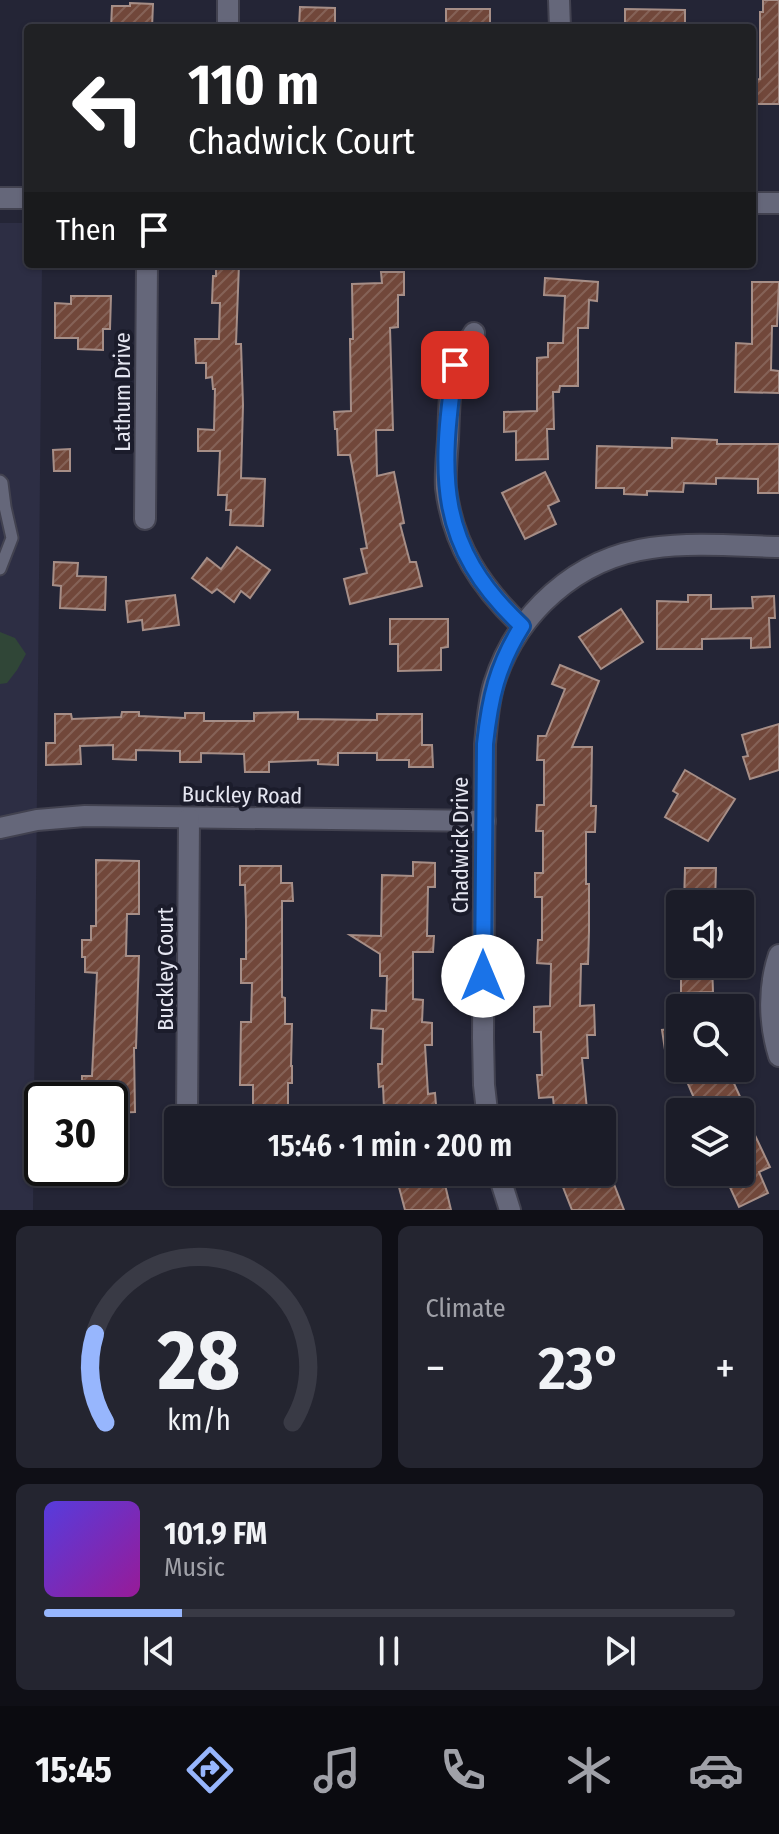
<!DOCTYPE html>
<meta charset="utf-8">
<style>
:root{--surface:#1b1c28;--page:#242530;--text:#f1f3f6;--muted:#a0a1a8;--line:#393a45;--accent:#97b6fd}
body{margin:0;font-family:"Fira Sans Condensed",sans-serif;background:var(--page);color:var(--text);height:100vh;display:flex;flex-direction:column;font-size:30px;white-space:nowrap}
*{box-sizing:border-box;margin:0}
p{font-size:26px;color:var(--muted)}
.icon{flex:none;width:44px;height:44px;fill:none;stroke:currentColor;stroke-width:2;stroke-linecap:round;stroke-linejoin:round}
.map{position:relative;height:1210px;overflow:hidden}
.panel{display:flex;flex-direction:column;gap:16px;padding:16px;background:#0f0f16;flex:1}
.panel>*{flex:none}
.hud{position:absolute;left:24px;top:24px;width:732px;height:244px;border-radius:8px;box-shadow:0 2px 6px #0004,0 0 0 2px var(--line);background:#202124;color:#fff;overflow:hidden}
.tools{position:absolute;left:666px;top:890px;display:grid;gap:16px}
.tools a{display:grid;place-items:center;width:88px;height:88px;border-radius:8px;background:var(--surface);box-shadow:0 2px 6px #0004,0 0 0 2px var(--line);font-size:40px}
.speed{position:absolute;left:24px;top:1082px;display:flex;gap:16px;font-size:40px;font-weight:700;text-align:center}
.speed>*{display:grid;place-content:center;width:104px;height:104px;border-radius:50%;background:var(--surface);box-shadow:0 2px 6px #0004,0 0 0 2px var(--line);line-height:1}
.speed .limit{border:4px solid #111;border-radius:12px;background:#fff;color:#111}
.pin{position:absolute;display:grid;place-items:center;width:68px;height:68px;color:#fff;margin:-34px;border-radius:16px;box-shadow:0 4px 12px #0006}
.me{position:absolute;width:88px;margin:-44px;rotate:0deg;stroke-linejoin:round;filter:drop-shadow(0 0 6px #0008)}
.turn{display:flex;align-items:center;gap:28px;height:168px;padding:0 32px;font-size:36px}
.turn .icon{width:104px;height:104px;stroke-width:2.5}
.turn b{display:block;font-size:56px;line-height:68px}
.then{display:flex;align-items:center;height:76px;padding:0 32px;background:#0003;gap:16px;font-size:30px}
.big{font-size:60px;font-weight:600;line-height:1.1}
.panel .card{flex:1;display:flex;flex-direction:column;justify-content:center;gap:12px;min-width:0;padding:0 28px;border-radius:12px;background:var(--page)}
.panel .dial{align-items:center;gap:0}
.dial svg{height:208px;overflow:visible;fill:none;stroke:var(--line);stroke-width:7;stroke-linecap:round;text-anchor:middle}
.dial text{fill:var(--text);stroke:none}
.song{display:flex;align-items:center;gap:24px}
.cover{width:96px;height:96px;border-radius:12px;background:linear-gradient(135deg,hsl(250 70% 55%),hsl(300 70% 35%))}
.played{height:8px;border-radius:4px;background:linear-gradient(90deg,var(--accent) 20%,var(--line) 20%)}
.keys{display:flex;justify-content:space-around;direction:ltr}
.heat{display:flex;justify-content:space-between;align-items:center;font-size:44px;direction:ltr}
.panel .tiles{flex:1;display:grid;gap:16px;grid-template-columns:1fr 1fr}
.card:last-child{grid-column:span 2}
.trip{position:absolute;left:164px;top:1106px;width:452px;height:80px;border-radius:8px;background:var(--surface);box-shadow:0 2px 6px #0004,0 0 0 2px var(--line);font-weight:600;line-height:80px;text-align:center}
.menu{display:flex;height:128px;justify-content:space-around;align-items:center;background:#0b0b10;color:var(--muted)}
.menu .icon{width:56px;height:56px}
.menu .selected{color:var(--accent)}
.menu b{font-size:36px;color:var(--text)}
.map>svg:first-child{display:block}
.built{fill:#2d2e44}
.park{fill:#304637}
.building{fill:url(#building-hatch);stroke:#a68e87;stroke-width:2}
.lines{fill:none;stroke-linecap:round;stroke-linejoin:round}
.lane-casing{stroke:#424250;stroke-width:15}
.street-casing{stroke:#424250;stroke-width:24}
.secondary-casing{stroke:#424250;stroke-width:24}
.lane{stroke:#65677a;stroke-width:11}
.street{stroke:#65677a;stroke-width:20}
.secondary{stroke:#65677a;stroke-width:20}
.route-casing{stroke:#114b97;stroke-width:20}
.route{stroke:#1a73e8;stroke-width:14}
.labels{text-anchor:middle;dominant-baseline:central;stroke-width:8;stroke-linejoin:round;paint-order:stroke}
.street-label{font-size:22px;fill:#e5e6f1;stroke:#1b1c2b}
</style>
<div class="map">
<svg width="779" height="1210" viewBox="0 0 779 1210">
<defs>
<pattern id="building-hatch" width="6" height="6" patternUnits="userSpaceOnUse" patternTransform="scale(2)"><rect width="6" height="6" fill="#71473a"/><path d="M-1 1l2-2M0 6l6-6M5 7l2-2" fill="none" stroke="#856257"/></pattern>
</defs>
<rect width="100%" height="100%" fill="#242536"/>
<polygon class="built" points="0,223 28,223 28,264 42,264 33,1210 0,1210"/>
<polygon class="park" points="0,632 15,638 26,654 17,670 7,683 0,684"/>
<g class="building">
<polygon points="763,0 779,0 779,104 752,104 752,80 760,79 760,12 763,12"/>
<polygon points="130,3 153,4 152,28 111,28 112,6 130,6"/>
<polygon points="300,7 335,8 335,28 299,28"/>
<rect x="446" y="9" width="44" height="19"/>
<polygon points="625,9 685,10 685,28 625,28"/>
<polygon points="216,264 239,264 236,344 241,344 243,405 241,478 265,479 263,526 230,525 231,510 226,510 227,495 218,495 220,451 198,451 198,429 214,430 215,389 213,389 212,377 206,378 206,363 196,363 195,339 219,339 220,303 212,303 213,276 216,276"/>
<polygon points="381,272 404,272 404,295 398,295 398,327 390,328 393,430 376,430 377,476 394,472 404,523 400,524 410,562 416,562 422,586 350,604 344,579 367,573 361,549 367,548 350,455 338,455 337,429 335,429 334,412 351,411 350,339 353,339 352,284 382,283"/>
<polygon points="545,278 598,282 597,301 589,300 588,328 578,328 578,386 560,386 559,392 553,392 554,429 547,429 548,459 516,460 516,431 504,432 504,412 537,411 537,358 548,357 548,343 563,343 565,296 544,295"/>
<polygon points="752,282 779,282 777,326 772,326 771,370 779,371 779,393 735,392 736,343 752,344"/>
<polygon points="71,296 111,296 110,329 103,329 103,350 78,349 78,338 55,338 55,303 71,304"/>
<polygon points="672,438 717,440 717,444 779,444 779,493 758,493 758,479 716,478 716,484 684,483 683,492 647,491 647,495 624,494 624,488 596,488 597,446 672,448"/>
<polygon points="70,449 70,471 54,471 53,450"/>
<polygon points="545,472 559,501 548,506 556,524 525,539 502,493"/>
<polygon points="237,547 270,570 250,598 241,591 234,602 217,589 212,593 192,578 207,558 221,569"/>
<polygon points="54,562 78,563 77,576 106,577 105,610 60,608 61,586 53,585"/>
<polygon points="175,595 179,625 143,630 142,620 128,622 126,601"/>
<polygon points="688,595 711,595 711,609 753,608 752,597 774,596 775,618 769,618 770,647 751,648 751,638 702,639 702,649 657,649 657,601 688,602"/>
<polygon points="621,609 643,642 601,669 579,637"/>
<polygon points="390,619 448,619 448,647 441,648 441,670 398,671 398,644 390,644"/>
<polygon points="560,665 599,681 572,747 592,747 591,806 596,806 595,832 586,832 586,884 589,884 589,931 588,964 581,964 580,1006 594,1005 595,1035 587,1035 588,1058 582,1058 588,1120 555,1120 553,1097 539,1098 537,1075 542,1075 541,1032 534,1032 534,1007 550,1006 551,964 537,963 538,940 542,940 542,897 535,897 535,873 543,873 543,831 536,831 537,805 544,805 544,760 537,760 538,736 546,736 565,689 552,684"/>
<polygon points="122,712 139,712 139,716 185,718 185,713 204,713 204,721 254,721 254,713 298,712 298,719 377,720 377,714 422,714 422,745 432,745 433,767 409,767 409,760 377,760 377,753 338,753 338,765 318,764 318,760 269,762 269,772 245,772 244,754 201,753 201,762 180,762 180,751 136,750 136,760 113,759 113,745 80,746 81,764 46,765 46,743 55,743 55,714 71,714 72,719 121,717"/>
<polygon points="779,724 779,770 750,779 743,757 748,756 742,735"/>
<polygon points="685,770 735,799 708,841 665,817 678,794 673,791"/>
<polygon points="96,860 139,861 139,914 127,914 126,956 139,956 136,1048 134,1048 135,1112 110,1113 110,1100 95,1100 95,1095 82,1095 82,1076 92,1076 97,973 85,972 85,957 82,957 82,940 91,940 91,926 96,926"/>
<polygon points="413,862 435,863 435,887 428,887 427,936 434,936 433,952 413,952 413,999 423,1000 422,1022 432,1023 432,1045 425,1045 428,1094 435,1093 437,1117 413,1118 413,1108 384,1109 383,1086 379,1087 378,1064 382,1064 383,1029 371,1028 372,1010 386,1011 387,976 380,976 380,954 350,935 381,936 382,875 413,876"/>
<polygon points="240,866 281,866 281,883 292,883 293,901 282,901 282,997 285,998 285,1024 292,1024 291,1066 292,1066 292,1083 288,1083 288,1110 253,1110 253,1085 240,1085 241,1022 251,1022 252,983 241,983 241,959 246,959 246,920 245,885 240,885"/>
<polygon points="685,868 716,868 715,904 684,904"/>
<polygon points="681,964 712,964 713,992 681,993"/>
<polygon points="680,1028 680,1048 665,1050 662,1030"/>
<polygon points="686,1068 727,1068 747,1112 744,1112 770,1167 759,1172 768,1193 739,1207 723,1172 740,1172 740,1112 700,1112 688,1084"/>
<polygon points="607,1166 624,1210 572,1210 557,1172 602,1172 602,1167"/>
<polygon points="395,1172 442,1172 451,1210 405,1210"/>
</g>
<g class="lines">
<defs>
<polyline id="lane" points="0,481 2,483 5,507 12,538 0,569"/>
<g id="street">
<polyline points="228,0 228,28"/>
<polyline points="559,0 560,28"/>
<path d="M474,333C468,343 459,354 455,365C449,383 449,419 448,439C447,455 445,472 446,488C453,546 481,587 522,626"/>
<polyline points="145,519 147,264"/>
<polyline points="0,828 37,820 85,816 485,821"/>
<path d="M779,955C768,987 769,1024 779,1056"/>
<polyline points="187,1120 189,818"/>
<path d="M488,1120L484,1085L483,1038L485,744C487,724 488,704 494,684C516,613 577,558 651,548C692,542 738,546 779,547"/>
<polyline points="498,1172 510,1210"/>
</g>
<g id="secondary">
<polyline points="0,198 28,198"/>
<polyline points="752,203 779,203"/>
</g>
</defs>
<use href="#lane" class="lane-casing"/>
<use href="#street" class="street-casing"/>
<use href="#secondary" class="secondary-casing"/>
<use href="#lane" class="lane"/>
<use href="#street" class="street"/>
<use href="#secondary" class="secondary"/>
</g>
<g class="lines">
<defs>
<path id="route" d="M455,365C440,475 435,545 522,626C497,666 490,698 485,744L483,976"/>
</defs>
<use href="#route" class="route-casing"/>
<use href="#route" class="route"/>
</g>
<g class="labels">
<g class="street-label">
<text transform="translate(122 392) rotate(-90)">Lathum Drive</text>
<text transform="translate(242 795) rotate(1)">Buckley Road</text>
<text transform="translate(460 845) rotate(-90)">Chadwick Drive</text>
<text transform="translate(165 969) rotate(-90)">Buckley Court</text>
</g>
</g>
</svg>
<div class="tools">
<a><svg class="icon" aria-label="sound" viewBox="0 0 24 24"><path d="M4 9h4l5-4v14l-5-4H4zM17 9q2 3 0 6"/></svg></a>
<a><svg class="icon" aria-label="search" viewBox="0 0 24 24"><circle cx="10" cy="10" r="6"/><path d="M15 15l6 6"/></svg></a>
<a><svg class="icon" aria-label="layers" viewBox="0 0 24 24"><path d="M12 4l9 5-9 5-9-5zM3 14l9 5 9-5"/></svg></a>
</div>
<div class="speed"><div class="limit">30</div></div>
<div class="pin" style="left:455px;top:365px;background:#d93025"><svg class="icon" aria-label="arrive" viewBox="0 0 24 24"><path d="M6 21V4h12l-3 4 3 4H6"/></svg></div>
<svg class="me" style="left:483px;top:976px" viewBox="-20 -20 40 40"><circle r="19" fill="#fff"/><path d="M0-13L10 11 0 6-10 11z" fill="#1a73e8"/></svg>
<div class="trip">15:46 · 1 min · 200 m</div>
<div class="hud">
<div class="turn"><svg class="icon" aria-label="left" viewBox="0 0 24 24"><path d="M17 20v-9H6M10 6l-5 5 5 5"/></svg><div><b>110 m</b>Chadwick Court</div></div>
<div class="then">Then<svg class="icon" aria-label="arrive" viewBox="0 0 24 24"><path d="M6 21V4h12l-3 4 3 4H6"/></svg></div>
</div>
</div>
<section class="panel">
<div class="tiles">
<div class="card dial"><svg viewBox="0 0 100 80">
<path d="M14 69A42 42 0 1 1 86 69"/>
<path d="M14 69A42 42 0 0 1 10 35" stroke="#97b6fd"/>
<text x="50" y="56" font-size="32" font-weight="700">28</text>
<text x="50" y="72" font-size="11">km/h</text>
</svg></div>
<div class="card"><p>Climate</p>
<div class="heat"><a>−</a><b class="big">23°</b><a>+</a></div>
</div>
<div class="card">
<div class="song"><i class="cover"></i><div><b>101.9 FM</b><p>Music</p></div></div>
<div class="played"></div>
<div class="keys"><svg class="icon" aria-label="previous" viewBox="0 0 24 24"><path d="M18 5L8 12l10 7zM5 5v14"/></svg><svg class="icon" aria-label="pause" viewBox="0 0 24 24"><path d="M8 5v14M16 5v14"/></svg><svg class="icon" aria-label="next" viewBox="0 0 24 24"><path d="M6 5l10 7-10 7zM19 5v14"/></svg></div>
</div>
</div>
</section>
<nav class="menu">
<b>15:45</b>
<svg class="icon selected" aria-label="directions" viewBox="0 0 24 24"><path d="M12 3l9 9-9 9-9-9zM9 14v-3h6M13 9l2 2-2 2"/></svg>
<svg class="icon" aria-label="music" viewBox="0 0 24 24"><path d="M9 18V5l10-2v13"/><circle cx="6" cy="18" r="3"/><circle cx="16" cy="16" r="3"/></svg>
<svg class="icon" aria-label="phone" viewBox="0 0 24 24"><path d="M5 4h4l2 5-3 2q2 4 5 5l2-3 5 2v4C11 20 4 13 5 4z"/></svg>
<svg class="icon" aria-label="climate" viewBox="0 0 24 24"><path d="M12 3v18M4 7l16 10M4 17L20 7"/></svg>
<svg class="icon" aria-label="car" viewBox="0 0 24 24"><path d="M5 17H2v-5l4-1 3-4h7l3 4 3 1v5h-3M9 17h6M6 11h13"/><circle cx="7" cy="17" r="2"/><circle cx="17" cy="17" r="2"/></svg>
</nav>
